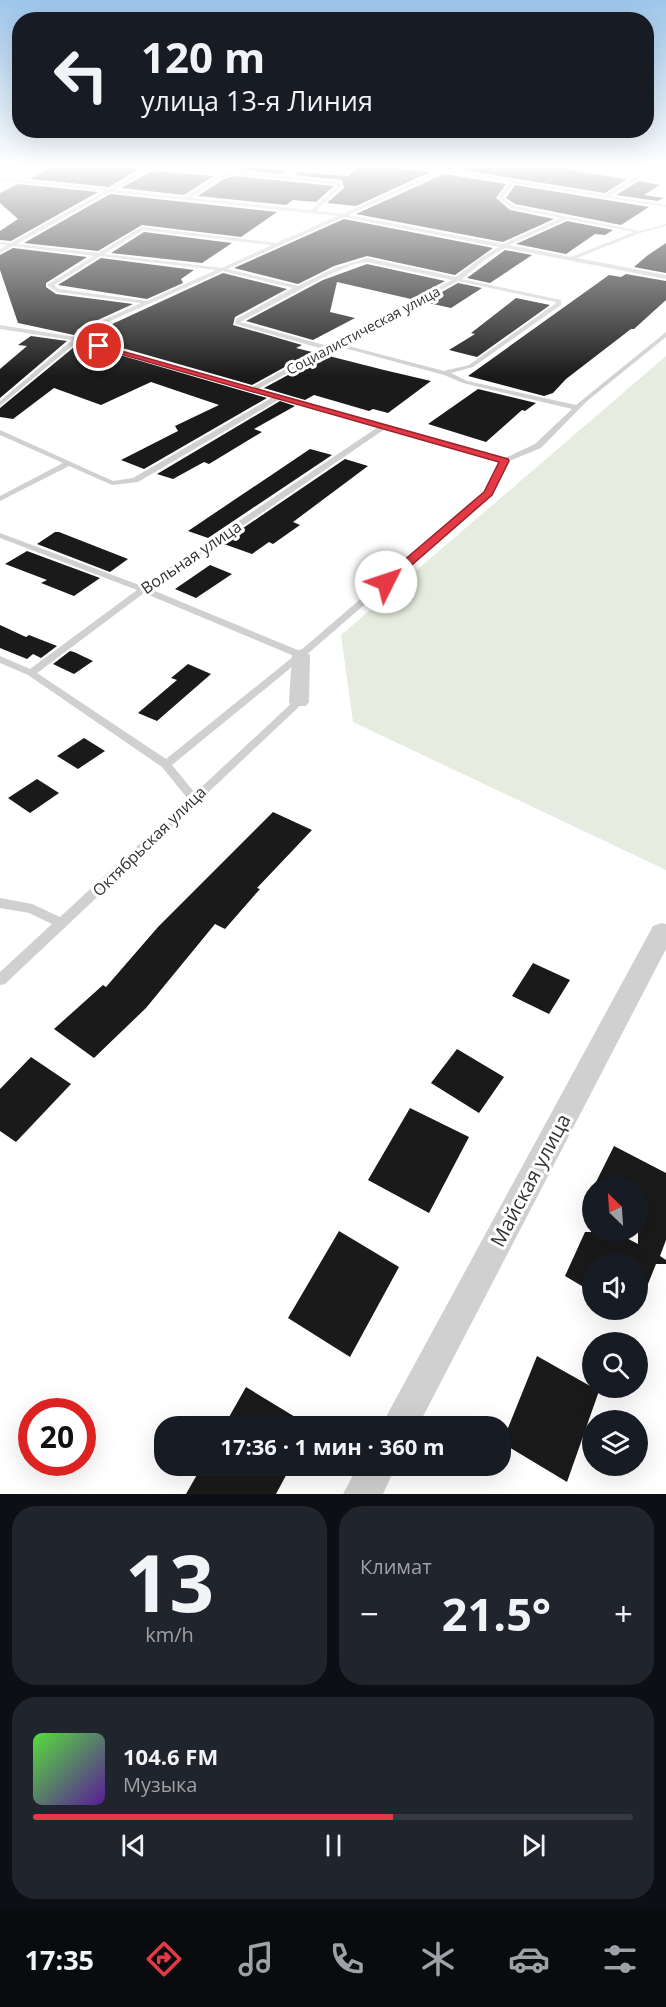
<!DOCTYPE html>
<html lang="ru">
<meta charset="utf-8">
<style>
:root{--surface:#171b24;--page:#20242c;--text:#f1f3f6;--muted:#9ea1a6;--line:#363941;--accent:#e63946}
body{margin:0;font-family:"Open Sans",sans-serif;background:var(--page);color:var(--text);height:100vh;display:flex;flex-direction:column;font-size:22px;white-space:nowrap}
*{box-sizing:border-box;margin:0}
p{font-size:20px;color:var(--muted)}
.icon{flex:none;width:33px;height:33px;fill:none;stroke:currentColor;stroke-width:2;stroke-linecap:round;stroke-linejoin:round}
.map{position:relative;height:1494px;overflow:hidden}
.side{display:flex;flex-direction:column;gap:12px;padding:12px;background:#0d0f14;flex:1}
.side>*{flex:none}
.guide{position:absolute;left:12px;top:12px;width:642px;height:126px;border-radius:24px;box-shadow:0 6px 24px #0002;background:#171b24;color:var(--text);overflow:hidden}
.needle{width:39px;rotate:335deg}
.fabs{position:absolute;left:582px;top:1176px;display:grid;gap:12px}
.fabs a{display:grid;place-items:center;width:66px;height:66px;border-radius:50%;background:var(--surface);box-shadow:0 6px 24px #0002;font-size:30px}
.speed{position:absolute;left:18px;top:1398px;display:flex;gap:12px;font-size:30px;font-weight:700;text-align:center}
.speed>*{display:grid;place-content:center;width:78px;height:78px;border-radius:50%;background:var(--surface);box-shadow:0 6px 24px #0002;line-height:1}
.speed .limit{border:9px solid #d22;background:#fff;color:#111}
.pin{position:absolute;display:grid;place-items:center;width:51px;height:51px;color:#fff;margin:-26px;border:3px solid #fff;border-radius:50%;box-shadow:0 2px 6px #0007}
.me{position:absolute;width:66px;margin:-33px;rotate:49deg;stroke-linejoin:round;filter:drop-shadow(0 0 4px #0008)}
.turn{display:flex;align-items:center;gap:21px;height:126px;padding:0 30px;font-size:27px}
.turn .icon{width:78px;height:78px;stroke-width:2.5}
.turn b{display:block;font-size:42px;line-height:51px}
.big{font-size:45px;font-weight:700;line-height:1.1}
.side .widget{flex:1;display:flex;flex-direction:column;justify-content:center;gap:9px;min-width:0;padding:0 21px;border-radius:24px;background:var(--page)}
.side .dial{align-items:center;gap:0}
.dial b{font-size:78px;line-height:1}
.song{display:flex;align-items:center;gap:18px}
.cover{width:72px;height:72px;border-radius:9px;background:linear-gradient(135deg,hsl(110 70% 55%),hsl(270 70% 35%))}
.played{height:6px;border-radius:3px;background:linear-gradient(90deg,var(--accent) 60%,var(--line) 60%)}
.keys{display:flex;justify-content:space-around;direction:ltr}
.heat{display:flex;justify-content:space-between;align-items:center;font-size:33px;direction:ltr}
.side .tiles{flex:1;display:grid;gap:12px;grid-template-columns:1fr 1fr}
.widget:last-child{grid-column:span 2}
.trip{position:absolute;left:154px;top:1416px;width:357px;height:60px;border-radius:24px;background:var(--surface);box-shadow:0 6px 24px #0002;font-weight:700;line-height:60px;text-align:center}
.tabs{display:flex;height:96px;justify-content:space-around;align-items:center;background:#090b0e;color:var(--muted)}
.tabs .icon{width:42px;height:42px}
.tabs .selected{color:var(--accent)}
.tabs b{font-size:27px;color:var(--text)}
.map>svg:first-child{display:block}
.green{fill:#e6ecdf}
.building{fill:#1a1a1a}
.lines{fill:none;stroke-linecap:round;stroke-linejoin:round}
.lane{fill:#d0d0d0;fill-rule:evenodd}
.street{fill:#d0d0d0;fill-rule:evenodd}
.route{fill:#e63946;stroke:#96252e;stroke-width:1.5}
.labels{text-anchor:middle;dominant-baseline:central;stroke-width:6;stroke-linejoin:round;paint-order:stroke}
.far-street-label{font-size:14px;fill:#333;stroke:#fff}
.street-label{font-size:16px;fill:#333;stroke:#fff}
.near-street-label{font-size:20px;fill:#333;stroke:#fff}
</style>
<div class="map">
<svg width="666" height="1494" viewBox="0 0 666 1494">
<rect width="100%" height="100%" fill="#fff"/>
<polygon class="green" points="666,356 666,870 353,722 341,635"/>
<g class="building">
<polygon points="54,167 116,167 139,169 109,187 30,179"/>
<polygon points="247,167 256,167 287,170 282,174 243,170"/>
<polygon points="359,167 382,167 430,172 356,206 327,203 344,188 342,180 294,175 299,172 348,176"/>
<polygon points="467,167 553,167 627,179 605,193 462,170"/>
<polygon points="152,171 214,176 184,195 121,188"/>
<polygon points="444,174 506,184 496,198 510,210 554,219 503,242 356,214"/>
<polygon points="235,176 334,186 316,202 293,200 286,205 198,196 224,179"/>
<polygon points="639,181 660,185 644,195 663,198 658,201 616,195"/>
<polygon points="18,184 98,192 11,241 0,240 0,231 18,219 0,203 0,193"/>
<polygon points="515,185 649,207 621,225 515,204 506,198"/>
<polygon points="110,194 277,212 241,237 142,225 98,251 24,243"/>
<polygon points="344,219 493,248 455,275 367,256 334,266 298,284 234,268"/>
<polygon points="567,221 613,230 605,235 595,234 566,254 516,244"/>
<polygon points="144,232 232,243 202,263 111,253"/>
<polygon points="666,243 666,273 634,267 648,255"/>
<polygon points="13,248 87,257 46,283 46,287 56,294 133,304 78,329 74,335 18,323 0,270 0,255"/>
<polygon points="505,250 532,255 490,283 467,278"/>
<polygon points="101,258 194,270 181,279 183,283 147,299 58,285"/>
<polygon points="367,264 445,281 411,299 337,282 330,312 355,318 313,340 246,321 323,280"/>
<polygon points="223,273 287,289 235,317 233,325 302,345 296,348 312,352 252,385 84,337"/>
<polygon points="626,274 666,281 666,300 634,329 631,329 566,379 553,393 544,396 468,376 609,275 621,277"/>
<polygon points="458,283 482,288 451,308 424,302"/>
<polygon points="516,298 550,305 477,357 449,350 475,334 471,333"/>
<polygon points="31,336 67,341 0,398 0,369 27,346 18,345"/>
<polygon points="79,343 267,398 144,469 121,460 178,431 175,426 219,405 151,382 101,405 54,388 13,419 0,417 0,408"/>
<polygon points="325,355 384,370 431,381 388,413 373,409 369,411 314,395 305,400 264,388"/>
<polygon points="478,389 536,403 525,411 522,410 486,442 428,424"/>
<polygon points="280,401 295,406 254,429 262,432 209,464 204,462 173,479 157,474"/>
<polygon points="310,449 332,455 208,538 188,531"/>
<polygon points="345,459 368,466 293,522 300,525 273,544 269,542 252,554 221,543"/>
<polygon points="55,532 59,532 128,559 110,572 37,544"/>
<polygon points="27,551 100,578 74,596 41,583 47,580 5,564"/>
<polygon points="210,565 232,574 196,598 175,589"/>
<polygon points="0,625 26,637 29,635 57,646 41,658 33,654 27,659 0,648"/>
<polygon points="70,651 74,652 93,661 74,674 53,664"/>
<polygon points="188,664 211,674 157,721 138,713 177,680 171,678"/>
<polygon points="84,738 105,751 78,769 57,756"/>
<polygon points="37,779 59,793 30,813 8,798"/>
<polygon points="273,812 312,830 257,888 260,889 225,929 215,924 146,1008 94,1058 54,1029 103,985 106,987 158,927"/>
<polygon points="533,963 570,980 549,1014 512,996"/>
<polygon points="457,1049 504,1077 479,1113 431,1083"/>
<polygon points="31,1057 71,1084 16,1142 0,1131 0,1089"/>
<polygon points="410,1108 469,1137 429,1213 368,1180"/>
<polygon points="614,1146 666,1173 666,1240 660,1256 666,1260 666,1264 656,1264 638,1309 638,1264 592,1264 592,1292 565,1276 585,1232 615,1232 638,1244 638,1186 594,1186"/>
<polygon points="339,1231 399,1267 350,1357 288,1318"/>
<polygon points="537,1356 599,1391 567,1482 502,1443"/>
<polygon points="246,1387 310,1426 224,1426"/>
<polygon points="202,1466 291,1466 276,1494 186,1494"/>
</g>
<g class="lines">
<path class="lane" d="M148,167H154L114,190L185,197L220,175L235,172L283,176L296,167H301L288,177L341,182L342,186L316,211L343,214L439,171L409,167L443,169L454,167L449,170L605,195L633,178L640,172L612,167L642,170L645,168L646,170L666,173V175L644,172L637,180L610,196L666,205V207L514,183L503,198L514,206L640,231L666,224V226L640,233L577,258L666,275V279L505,248L486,259L462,279L561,300V305L473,367L451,373L467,381L576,405L666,332V337L587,401L541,448L507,462L491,495L304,657L172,765L195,793L295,700H303L304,702L5,984L0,985V972L52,924L29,913L0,908V898L32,904L60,917L188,799L162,767L28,675L0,663V656L30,669L137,590L0,538V533L142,586L378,427L280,399L138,482L112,485L69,466L0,501V496L63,463L0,435V430L113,481L133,478L273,397L78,341L0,406V401L72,340L0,329V325L75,337L79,331L141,303L57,292L47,285L94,256L13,246L0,253V249L7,245L0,244V242L11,243L105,191L0,180V178L109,189ZM444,172L510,182L498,198L511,208L561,218L503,244L348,215ZM235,174L337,184L338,185L311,210L191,198L223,177ZM110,192L338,216L276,243L142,227L98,253L17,244ZM344,217L499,247L482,257L456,277L367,258L335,268L298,286L227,269ZM567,219L634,232L571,257L509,245ZM143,230L272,245L222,268L104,254ZM100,256L216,270L147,301L59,289L54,285ZM367,262L452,280L328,346L240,322L322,278L355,264ZM223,271L293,288L236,319L235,324L323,349L252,387L81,338L83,333ZM458,281L556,302L555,304L469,365L444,371L341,344ZM337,346L444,375L463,383L572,409L535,444L503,459L258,389ZM385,429L500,462L485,492L300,651L150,589ZM144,593L294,656L166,759L37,673Z"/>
<g class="street">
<polygon points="301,649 310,655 309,702 306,706 292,706 289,702 292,655"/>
<polygon points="662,923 666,924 666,949 418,1426 381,1426 653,926"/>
<polygon points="358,1466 396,1466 383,1494 343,1494"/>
</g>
</g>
<linearGradient id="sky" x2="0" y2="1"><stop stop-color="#9ec6ea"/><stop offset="0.44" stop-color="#fff"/><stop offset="1" stop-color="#fff" stop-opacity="0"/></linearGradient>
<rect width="666" height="376" fill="url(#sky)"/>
<polygon class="route" points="96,344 508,459 509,461 492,495 390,584 382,584 382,579 484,492 499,462 96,347"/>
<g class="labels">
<g class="far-street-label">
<text transform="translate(363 330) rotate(-28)">Социалистическая улица</text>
</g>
<g class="street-label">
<text transform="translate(191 557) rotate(-34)">Вольная улица</text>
<text transform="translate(149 841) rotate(-44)">Октябрьская улица</text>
</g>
<g class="near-street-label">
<text transform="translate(530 1180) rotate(-62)">Майская улица</text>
</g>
</g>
</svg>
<div class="fabs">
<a><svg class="needle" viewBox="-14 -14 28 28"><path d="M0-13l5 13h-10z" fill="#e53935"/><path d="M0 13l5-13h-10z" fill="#9ea1a6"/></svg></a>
<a><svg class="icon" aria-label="sound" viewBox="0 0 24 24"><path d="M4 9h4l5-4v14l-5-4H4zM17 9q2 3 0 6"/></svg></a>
<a><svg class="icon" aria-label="search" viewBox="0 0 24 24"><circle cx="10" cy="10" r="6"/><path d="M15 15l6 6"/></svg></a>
<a><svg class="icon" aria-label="layers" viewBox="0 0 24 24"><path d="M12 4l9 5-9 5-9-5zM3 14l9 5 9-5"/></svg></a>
</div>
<div class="speed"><div class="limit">20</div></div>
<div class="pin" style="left:99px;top:346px;background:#d93025"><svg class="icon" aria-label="arrive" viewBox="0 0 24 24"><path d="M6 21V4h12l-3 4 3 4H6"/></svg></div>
<svg class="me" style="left:386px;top:582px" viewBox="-20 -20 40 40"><circle r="19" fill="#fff"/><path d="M0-13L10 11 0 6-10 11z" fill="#e63946"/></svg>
<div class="trip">17:36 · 1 мин · 360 m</div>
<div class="guide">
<div class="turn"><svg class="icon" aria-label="left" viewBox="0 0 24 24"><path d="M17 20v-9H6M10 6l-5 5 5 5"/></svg><div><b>120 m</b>улица 13-я Линия</div></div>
</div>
</div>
<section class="side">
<div class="tiles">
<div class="widget dial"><b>13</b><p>km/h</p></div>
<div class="widget"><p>Климат</p>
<div class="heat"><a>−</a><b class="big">21.5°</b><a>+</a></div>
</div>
<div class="widget">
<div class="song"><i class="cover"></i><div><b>104.6 FM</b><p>Музыка</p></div></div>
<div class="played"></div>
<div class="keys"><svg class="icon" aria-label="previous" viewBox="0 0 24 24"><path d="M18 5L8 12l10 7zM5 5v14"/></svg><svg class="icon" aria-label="pause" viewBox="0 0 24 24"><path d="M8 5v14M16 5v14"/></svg><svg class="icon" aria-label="next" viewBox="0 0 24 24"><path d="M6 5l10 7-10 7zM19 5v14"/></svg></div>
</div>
</div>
</section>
<nav class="tabs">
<b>17:35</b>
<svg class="icon selected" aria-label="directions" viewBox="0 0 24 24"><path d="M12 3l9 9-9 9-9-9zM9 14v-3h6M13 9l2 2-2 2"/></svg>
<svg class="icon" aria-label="music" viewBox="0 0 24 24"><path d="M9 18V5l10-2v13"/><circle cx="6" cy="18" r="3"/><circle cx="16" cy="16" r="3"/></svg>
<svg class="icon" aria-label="phone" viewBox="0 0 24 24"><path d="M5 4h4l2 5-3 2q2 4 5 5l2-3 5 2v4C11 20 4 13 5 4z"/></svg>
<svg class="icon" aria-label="climate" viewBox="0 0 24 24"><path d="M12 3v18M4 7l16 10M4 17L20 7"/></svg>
<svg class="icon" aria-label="car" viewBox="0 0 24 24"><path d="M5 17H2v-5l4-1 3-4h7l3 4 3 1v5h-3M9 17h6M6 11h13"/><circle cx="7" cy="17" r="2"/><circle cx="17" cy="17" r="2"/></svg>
<svg class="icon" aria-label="filters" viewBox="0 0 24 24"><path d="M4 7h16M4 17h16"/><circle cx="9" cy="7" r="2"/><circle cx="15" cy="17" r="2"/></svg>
</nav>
